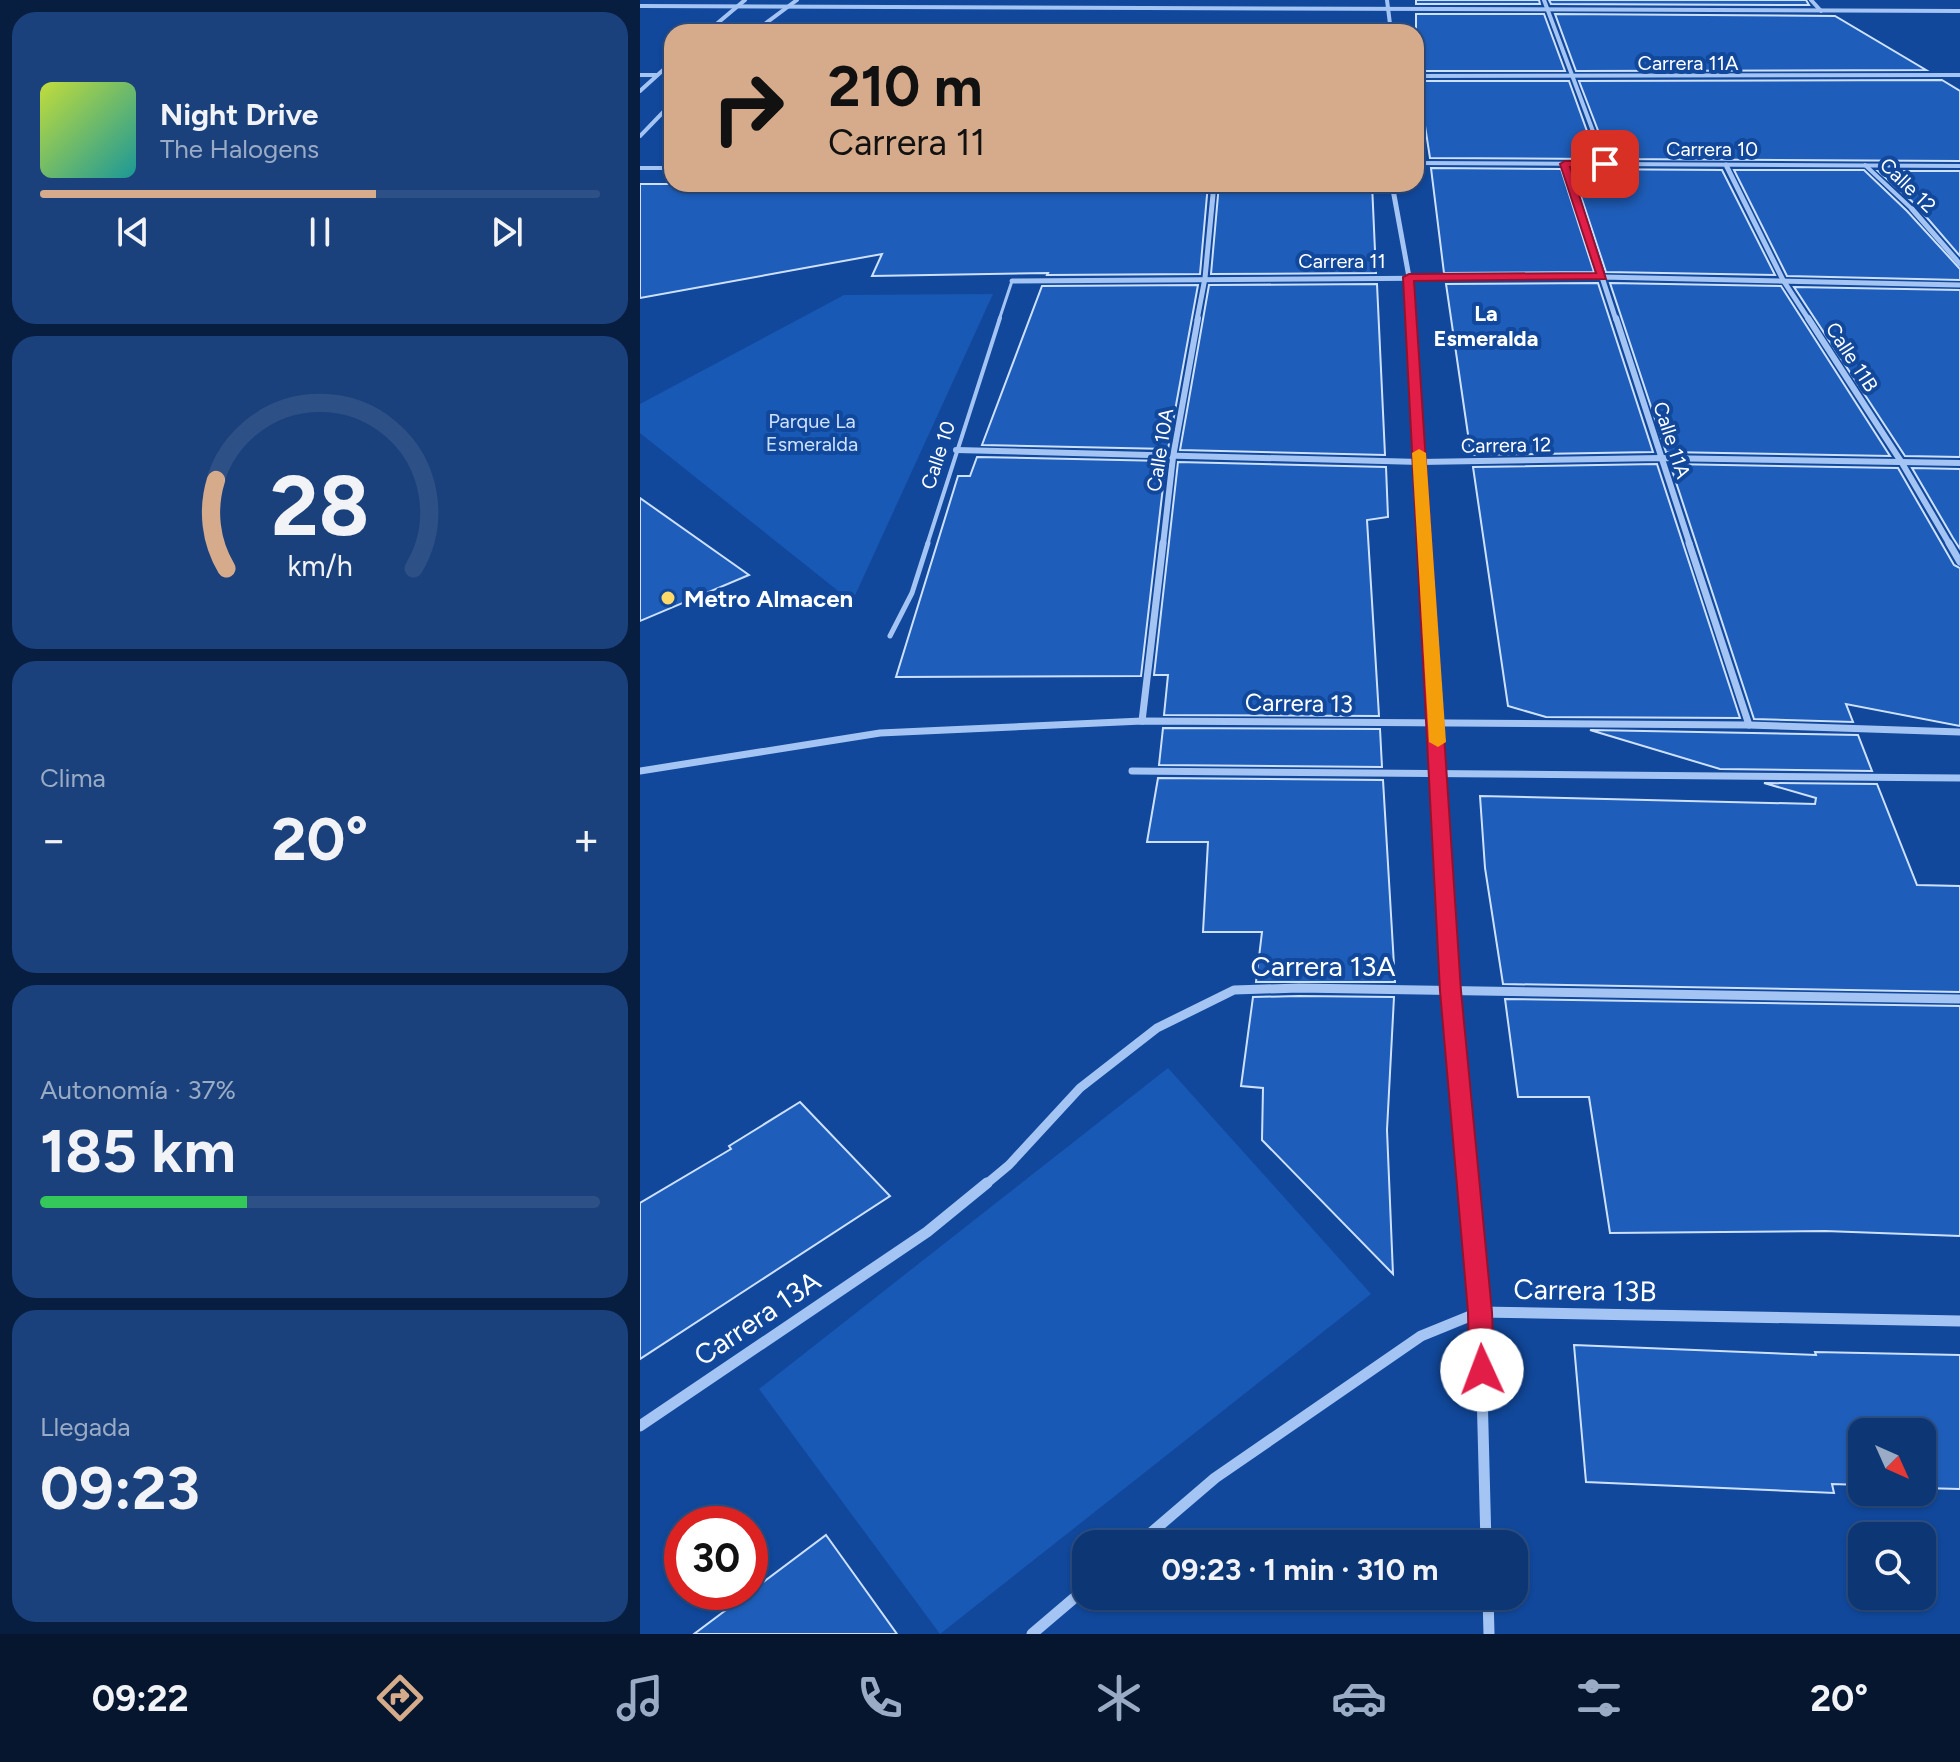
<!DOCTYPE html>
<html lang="es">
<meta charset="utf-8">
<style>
:root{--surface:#0d3674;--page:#1b417c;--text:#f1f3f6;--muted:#9aabc5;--line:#2d5086;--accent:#d6ab8b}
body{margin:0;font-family:Figtree,sans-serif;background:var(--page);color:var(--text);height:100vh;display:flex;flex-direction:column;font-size:30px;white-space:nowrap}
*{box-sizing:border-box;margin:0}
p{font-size:26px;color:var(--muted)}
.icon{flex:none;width:44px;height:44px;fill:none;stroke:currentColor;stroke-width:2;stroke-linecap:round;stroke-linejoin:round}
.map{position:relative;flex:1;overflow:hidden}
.drawer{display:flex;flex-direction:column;gap:12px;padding:12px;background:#071e40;width:640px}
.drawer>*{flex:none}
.hud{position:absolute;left:24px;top:24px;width:760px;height:168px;border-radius:24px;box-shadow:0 2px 6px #0004,0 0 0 2px var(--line);background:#d6ab8b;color:#111;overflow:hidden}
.needle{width:52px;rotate:135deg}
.controls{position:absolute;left:1208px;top:1418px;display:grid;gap:16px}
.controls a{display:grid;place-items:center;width:88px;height:88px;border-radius:16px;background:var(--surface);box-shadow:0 2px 6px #0004,0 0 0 2px var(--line);font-size:40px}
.speed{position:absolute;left:24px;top:1506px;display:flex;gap:16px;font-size:40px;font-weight:700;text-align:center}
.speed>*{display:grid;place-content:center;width:104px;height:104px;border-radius:50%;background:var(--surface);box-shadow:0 2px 6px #0004,0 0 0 2px var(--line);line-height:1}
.speed .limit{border:12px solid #d22;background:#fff;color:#111}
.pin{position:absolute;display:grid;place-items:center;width:68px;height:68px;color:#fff;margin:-34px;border-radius:16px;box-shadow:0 4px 12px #0006}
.me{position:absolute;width:88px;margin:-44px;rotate:358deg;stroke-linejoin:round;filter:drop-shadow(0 0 6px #0008)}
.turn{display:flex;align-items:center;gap:28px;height:168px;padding:0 32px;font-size:36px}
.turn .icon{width:104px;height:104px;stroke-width:2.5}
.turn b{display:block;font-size:56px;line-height:68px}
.big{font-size:60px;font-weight:700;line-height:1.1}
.drawer .widget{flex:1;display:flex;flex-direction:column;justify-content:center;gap:12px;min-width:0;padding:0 28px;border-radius:24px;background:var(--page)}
.drawer .dial{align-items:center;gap:0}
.dial svg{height:208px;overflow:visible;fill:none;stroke:var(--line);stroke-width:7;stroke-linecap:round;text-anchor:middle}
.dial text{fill:var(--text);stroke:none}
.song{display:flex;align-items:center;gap:24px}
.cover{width:96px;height:96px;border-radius:12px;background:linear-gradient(135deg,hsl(70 70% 55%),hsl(180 70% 35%))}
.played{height:8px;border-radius:4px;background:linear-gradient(90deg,var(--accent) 60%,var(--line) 60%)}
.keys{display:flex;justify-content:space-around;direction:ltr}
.heat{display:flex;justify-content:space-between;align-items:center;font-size:44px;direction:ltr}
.charge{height:12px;border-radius:6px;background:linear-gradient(90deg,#34c759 37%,var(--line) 0)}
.trip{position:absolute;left:432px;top:1530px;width:456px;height:80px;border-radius:24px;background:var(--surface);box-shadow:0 2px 6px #0004,0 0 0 2px var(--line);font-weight:700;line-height:80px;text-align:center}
.tab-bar{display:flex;height:128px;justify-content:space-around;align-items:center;background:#05162e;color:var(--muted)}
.tab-bar .icon{width:56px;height:56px}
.tab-bar .active{color:var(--accent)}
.tab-bar b{font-size:36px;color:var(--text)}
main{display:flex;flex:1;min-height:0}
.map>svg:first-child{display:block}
.green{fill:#1859b5}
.building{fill:#1e5eba;stroke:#cde1fe;stroke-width:2}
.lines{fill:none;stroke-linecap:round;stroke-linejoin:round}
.service-far2{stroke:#a4c5f4;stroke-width:3}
.service-far1{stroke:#a4c5f4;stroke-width:4}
.service{stroke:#a4c5f4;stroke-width:5}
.pedestrian{stroke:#a4c5f4;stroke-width:4}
.minor-far5{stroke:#a4c5f4;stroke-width:4}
.minor-far4{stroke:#a4c5f4;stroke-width:5}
.minor-far3{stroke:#a4c5f4;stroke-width:6}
.minor-far2{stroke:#a4c5f4;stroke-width:7}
.minor-far1{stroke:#a4c5f4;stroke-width:9}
.minor{stroke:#a4c5f4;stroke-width:11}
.tertiary{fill:#a4c5f4;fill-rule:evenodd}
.route{fill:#e11d48;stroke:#92132f;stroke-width:2}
.slow{fill:#f59e0b}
.poi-dot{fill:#ffd968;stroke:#11489b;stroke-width:3}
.labels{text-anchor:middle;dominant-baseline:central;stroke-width:8;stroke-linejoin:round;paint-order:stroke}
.far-street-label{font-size:20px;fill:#fff;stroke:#11489b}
.far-park-label{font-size:20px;fill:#cde1fe;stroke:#11489b}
.far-neighbourhood-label{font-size:22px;font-weight:bold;fill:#fff;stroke:#11489b}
.poi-label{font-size:24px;font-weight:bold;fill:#fff;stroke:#11489b;text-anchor:start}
.street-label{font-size:24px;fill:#fff;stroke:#11489b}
.near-street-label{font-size:28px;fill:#fff;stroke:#11489b}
</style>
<main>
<section class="drawer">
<div class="widget">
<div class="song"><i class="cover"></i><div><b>Night Drive</b><p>The Halogens</p></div></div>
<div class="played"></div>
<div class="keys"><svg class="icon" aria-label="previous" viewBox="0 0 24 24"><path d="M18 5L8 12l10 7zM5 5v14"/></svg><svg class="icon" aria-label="pause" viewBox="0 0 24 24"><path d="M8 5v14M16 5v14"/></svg><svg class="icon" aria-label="next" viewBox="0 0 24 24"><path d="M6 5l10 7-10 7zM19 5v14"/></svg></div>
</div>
<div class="widget dial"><svg viewBox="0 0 100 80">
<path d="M14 69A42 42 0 1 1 86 69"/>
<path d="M14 69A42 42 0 0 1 10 35" stroke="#d6ab8b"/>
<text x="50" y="56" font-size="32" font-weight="700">28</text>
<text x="50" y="72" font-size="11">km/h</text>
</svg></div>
<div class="widget"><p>Clima</p>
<div class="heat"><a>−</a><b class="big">20°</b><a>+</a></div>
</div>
<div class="widget"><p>Autonomía · 37%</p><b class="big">185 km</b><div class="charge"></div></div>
<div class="widget"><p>Llegada</p><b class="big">09:23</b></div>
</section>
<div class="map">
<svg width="1320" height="1634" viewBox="0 0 1320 1634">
<rect width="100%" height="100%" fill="#11489b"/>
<g class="green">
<polygon points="353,294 212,602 0,433 0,404 204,295"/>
<polygon points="528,1068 731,1294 300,1634 119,1389"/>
</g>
<g class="building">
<polygon points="776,0 899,0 900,4 776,4"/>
<polygon points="909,0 1166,0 1169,5 911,4"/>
<polygon points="776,14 904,14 925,71 776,71"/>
<polygon points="915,14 1195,16 1286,70 936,71"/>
<polygon points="1302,80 1320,91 1320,161 969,159 939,81"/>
<polygon points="778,81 929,81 957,159 790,158"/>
<polygon points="791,168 921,169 954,272 804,273"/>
<polygon points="932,169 1082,170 1135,275 966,272"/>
<polygon points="1094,170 1224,170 1267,211 1320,269 1320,280 1147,276"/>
<polygon points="1238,171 1320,171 1320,256 1276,205"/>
<polygon points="0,184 568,184 560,274 407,275 408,273 232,276 242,254 0,298"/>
<polygon points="579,184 732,184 736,273 571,274"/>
<polygon points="958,283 1013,452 831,455 806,284"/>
<polygon points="970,283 1141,286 1250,456 1026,452"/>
<polygon points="737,284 745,455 540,450 569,285"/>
<polygon points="558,285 528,449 342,445 402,286"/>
<polygon points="1154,287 1320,290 1320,457 1265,456"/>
<polygon points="337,457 526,461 501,676 256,677 318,476 330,476"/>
<polygon points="538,462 746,467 748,517 727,520 739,716 524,715 528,675 514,675"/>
<polygon points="1017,464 1100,718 906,717 868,706 833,467"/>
<polygon points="1030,464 1258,468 1314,565 1320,568 1320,726 1206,704 1213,722 1114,719"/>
<polygon points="1272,468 1320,469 1320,549 1313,538"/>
<polygon points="0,498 109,575 0,621"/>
<polygon points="523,728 740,729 742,767 519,765"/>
<polygon points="950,730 1218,735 1232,771 1080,769"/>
<polygon points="518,778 743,780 755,982 616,982 622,932 563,932 568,842 507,842"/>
<polygon points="1124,783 1237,784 1277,885 1320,886 1320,992 863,984 845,868 840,796 1175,804 1176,798"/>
<polygon points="659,996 754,997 747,1130 753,1274 622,1140 623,1088 601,1086 613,997"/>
<polygon points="865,999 1320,1006 1320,1236 1185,1231 970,1233 949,1097 878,1097"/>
<polygon points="160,1102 250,1196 0,1359 0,1203 91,1149 89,1146"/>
<polygon points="934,1345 1176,1355 1175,1352 1320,1355 1320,1489 1282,1488 1282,1432 1222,1432 1222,1485 1192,1484 1194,1493 946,1482"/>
<polygon points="186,1535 257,1634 54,1634"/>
</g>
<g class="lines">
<polyline class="service-far2" points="359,320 372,281"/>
<polyline class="service-far1" points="287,545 360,318"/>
<polyline class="service" points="250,636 272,593 288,543"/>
<polyline class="pedestrian" points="1225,165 1272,209"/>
<g class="minor-far5">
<polyline points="747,0 751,32"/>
<polyline points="904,0 957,142"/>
<polyline points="1171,0 1181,11"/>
<polyline points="0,6 1320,11"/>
<polyline points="67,32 105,0"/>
<polyline points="114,32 157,0"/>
<polyline points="0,75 16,75"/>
<polyline points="776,76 1320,75"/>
<polyline points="0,91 32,62"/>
<polyline points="0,136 32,103"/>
</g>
<g class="minor-far4">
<polyline points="956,140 965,164"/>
<polyline points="925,164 976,320"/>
<polyline points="1086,165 1143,280 1169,320"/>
<polyline points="752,184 769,277 772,320"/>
<polyline points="1272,209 1320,264"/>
<polyline points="372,281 962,277 1320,285"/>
<polyline points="557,320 565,278 574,184"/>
</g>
<g class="minor-far3">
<polyline points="772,318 786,545"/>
<polyline points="976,318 1050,545"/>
<polyline points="1168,318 1262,463 1310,545"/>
<polyline points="316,450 780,462 1021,458 1320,463"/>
<polyline points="523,545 533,457 558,318"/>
</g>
<g class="minor-far2">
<polyline points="786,543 802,828"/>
<polyline points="1049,543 1109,725"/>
<polyline points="1309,543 1320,562"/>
<polyline points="502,721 523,543"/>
<polyline points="0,771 240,733 502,721 1109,725 1320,732"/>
<polyline points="492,771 1320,778"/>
</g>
<g class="minor-far1">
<polyline points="802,826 810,991 828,1185"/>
<polyline points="345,1185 369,1165 440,1088 517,1028 594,990 659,988 1320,999"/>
</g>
<g class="minor">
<polyline points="828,1183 840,1312 846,1544"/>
<polyline points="0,1426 287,1232 347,1183"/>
<polyline points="498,1544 575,1478 781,1336 840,1312 1320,1321"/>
<polyline points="848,1596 849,1634"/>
<polyline points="392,1634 446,1588"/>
</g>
<g class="tertiary">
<polygon points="776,161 1320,164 1320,168 776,165"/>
<rect x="0" y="166" width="32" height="4"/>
</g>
</g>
<polygon class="route" points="925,161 965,161 970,164 965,167 930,167 966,279 774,281 821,991 852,1312 854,1370 851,1378 842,1382 833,1378 829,1370 828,1312 800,991 763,277 769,274 956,273 920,164"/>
<polygon class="slow" points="779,449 786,453 806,742 798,747 789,742 772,453"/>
<circle class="poi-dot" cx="28" cy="598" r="8"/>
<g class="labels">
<g class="far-street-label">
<text x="1048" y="63">Carrera 11A</text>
<text x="1072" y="149">Carrera 10</text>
<text transform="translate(1268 185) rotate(44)">Calle 12</text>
<text x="702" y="261">Carrera 11</text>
<text transform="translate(1212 357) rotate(57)">Calle 11B</text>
<text transform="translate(1032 440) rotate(72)">Calle 11A</text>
<text transform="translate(866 445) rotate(-1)">Carrera 12</text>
<text transform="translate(520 450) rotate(-81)">Calle 10A</text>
<text transform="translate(298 455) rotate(-72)">Calle 10</text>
</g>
<g class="far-park-label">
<text x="172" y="421">Parque La<tspan x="172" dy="23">Esmeralda</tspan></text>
</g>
<g class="far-neighbourhood-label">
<text x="846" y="313">La<tspan x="846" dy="25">Esmeralda</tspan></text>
</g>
<g class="poi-label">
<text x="44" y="598">Metro Almacen</text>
</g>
<g class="street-label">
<text transform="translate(659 703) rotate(1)">Carrera 13</text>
</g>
<g class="near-street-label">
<text x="683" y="966">Carrera 13A</text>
<text transform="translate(945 1290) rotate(1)">Carrera 13B</text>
<text transform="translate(117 1318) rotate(-34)">Carrera 13A</text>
</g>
</g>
</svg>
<div class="controls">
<a><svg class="needle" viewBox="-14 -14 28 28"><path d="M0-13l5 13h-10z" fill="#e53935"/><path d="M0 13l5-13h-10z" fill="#9aabc5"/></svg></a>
<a><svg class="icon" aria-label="search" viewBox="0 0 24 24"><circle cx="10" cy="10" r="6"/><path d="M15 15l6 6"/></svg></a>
</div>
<div class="speed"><div class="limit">30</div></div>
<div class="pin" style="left:965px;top:164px;background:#d93025"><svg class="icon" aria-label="arrive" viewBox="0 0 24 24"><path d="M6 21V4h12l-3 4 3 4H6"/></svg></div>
<svg class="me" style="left:842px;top:1370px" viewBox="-20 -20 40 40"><circle r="19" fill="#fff"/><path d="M0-13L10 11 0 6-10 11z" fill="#e11d48"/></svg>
<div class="trip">09:23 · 1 min · 310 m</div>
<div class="hud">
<div class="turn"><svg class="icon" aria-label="right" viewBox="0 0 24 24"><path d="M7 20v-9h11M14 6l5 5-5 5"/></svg><div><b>210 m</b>Carrera 11</div></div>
</div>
</div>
</main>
<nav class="tab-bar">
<b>09:22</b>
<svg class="icon active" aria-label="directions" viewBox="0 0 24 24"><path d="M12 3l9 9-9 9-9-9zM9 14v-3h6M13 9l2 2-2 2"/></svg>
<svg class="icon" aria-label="music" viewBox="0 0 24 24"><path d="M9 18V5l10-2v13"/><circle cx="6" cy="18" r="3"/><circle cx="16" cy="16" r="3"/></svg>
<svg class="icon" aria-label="phone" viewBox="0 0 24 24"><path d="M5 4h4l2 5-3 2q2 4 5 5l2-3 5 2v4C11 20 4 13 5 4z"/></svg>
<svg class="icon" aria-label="climate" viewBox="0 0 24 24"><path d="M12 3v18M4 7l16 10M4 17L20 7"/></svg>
<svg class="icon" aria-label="car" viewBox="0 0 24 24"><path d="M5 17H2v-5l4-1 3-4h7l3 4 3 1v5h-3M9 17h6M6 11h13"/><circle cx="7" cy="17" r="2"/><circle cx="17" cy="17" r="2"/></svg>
<svg class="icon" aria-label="filters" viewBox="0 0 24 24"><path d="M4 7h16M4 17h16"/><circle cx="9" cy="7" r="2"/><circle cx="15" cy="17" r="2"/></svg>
<b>20°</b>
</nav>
